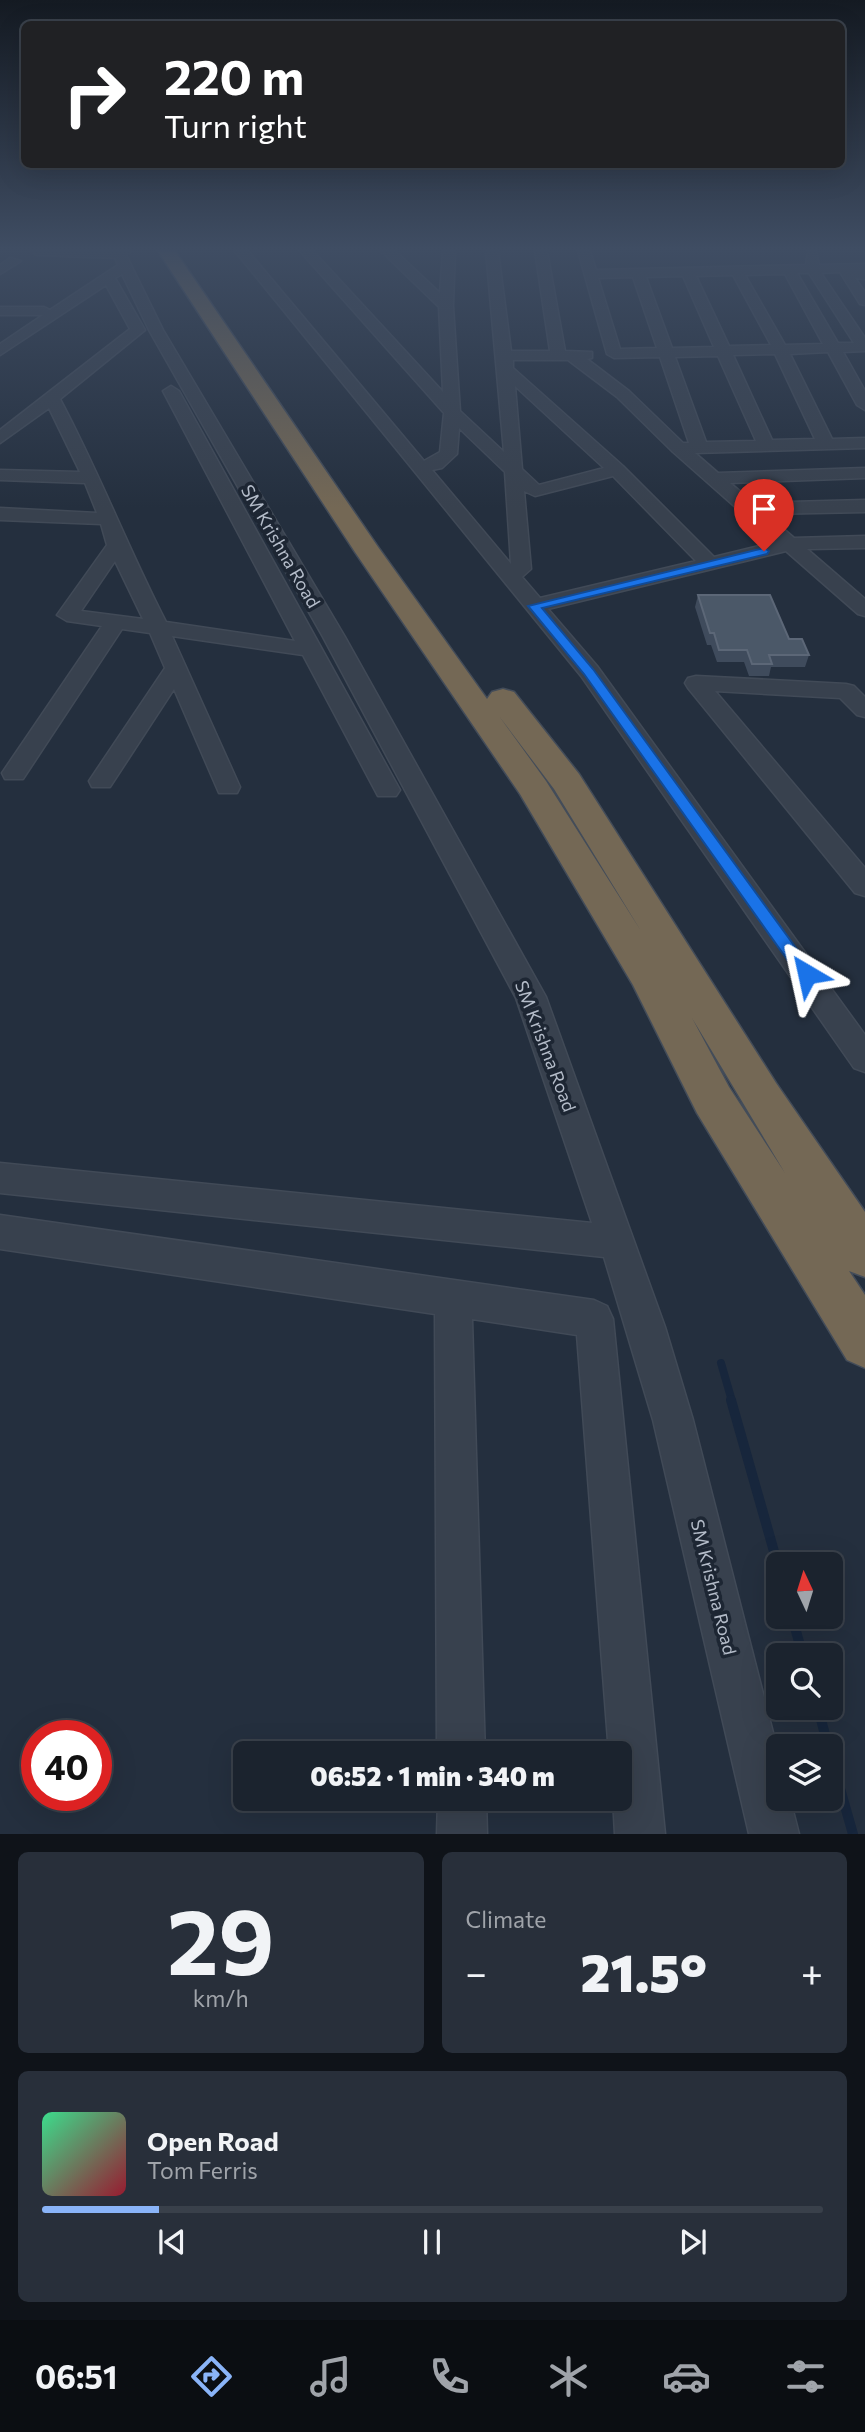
<!DOCTYPE html>
<meta charset="utf-8">
<style>
:root{--surface:#1b232e;--page:#282f3a;--text:#f1f3f6;--muted:#a0a4aa;--line:#39404a;--accent:#8ab4f8}
body{margin:0;font-family:Commissioner,sans-serif;background:var(--page);color:var(--text);height:100vh;display:flex;flex-direction:column;font-size:26px;white-space:nowrap}
*{box-sizing:border-box;margin:0}
p{font-size:23px;color:var(--muted)}
.icon{flex:none;width:38px;height:38px;fill:none;stroke:currentColor;stroke-width:2;stroke-linecap:round;stroke-linejoin:round}
.map{position:relative;height:1834px;overflow:hidden}
.drawer{display:flex;flex-direction:column;gap:18px;padding:18px;background:#0f1319;flex:1}
.drawer>*{flex:none}
.banner{position:absolute;left:21px;top:21px;width:824px;height:147px;border-radius:10px;box-shadow:0 7px 28px #0002,0 0 0 2px var(--line);background:#202124;color:#fff;overflow:hidden}
.needle{width:46px;rotate:356deg}
.buttons{position:absolute;left:766px;top:1552px;display:grid;gap:14px}
.buttons a{display:grid;place-items:center;width:77px;height:77px;border-radius:10px;background:var(--surface);box-shadow:0 7px 28px #0002,0 0 0 2px var(--line);font-size:35px}
.speed{position:absolute;left:21px;top:1720px;display:flex;gap:14px;font-size:35px;font-weight:700;text-align:center}
.speed>*{display:grid;place-content:center;width:91px;height:91px;border-radius:50%;background:var(--surface);box-shadow:0 7px 28px #0002,0 0 0 2px var(--line);line-height:1}
.speed .limit{border:10px solid #d22;background:#fff;color:#111}
.pin{position:absolute;display:grid;place-items:center;width:60px;height:60px;color:#fff;margin:-72px -30px;border-radius:50% 50% 50% 0;rotate:-45deg;box-shadow:0 0 7px #0007}
.pin .icon{rotate:45deg}
.me{position:absolute;width:77px;margin:-38px;rotate:324deg;stroke-linejoin:round;filter:drop-shadow(0 0 5px #0008)}
.turn{display:flex;align-items:center;gap:24px;height:147px;padding:0 28px;font-size:32px}
.turn .icon{width:91px;height:91px;stroke-width:2.5}
.turn b{display:block;font-size:49px;line-height:60px}
.big{font-size:52px;font-weight:800;line-height:1.1}
.drawer .card{flex:1;display:flex;flex-direction:column;justify-content:center;gap:10px;min-width:0;padding:0 24px;border-radius:10px;background:var(--page)}
.drawer .dial{align-items:center;gap:0}
.dial b{font-size:91px;line-height:1}
.song{display:flex;align-items:center;gap:21px}
.cover{width:84px;height:84px;border-radius:10px;background:linear-gradient(135deg,hsl(150 70% 55%),hsl(350 70% 35%))}
.played{height:7px;border-radius:4px;background:linear-gradient(90deg,var(--accent) 15%,var(--line) 15%)}
.keys{display:flex;justify-content:space-around;direction:ltr}
.heat{display:flex;justify-content:space-between;align-items:center;font-size:38px;direction:ltr}
.drawer .tiles{flex:1;display:grid;gap:18px;grid-template-columns:1fr 1fr}
.card:last-child{grid-column:span 2}
.trip{position:absolute;left:233px;top:1741px;width:399px;height:70px;border-radius:10px;background:var(--surface);box-shadow:0 7px 28px #0002,0 0 0 2px var(--line);font-weight:800;line-height:70px;text-align:center}
.tab-bar{display:flex;height:112px;justify-content:space-around;align-items:center;background:#0b0e12;color:var(--muted)}
.tab-bar .icon{width:49px;height:49px}
.tab-bar .on{color:var(--accent)}
.tab-bar b{font-size:32px;color:var(--text)}
.map>svg:first-child{display:block}
.lines{fill:none;stroke-linecap:round;stroke-linejoin:round}
.stream-far1{stroke:#17263c;stroke-width:8}
.stream{stroke:#17263c;stroke-width:10}
.minor-casing{stroke:#414a57;stroke-width:3}
.highway-casing{stroke:#434c59;stroke-width:3}
.minor{fill:#38414e;fill-rule:evenodd}
.highway{fill:#746855;fill-rule:evenodd}
.wall{fill:#3f4b5c}
.building{fill:#4b5868;stroke:#5c6777;stroke-width:2}
.route{fill:#1a73e8;stroke:#114b97;stroke-width:2}
.labels{text-anchor:middle;dominant-baseline:central;stroke-width:7;stroke-linejoin:round;paint-order:stroke}
.street-label{font-size:18px;fill:#b4bcc9;stroke:#1d2633}
</style>
<div class="map">
<svg width="865" height="1834" viewBox="0 0 865 1834">
<rect width="100%" height="100%" fill="#242f3e"/>
<g class="lines">
<polyline class="stream-far1" points="721,1363 732,1401"/>
<g class="stream">
<polyline points="731,1400 779,1569"/>
<polyline points="792,1617 803,1656"/>
<polyline points="818,1708 828,1746"/>
<polyline points="831,1757 853,1834"/>
</g>
<defs>
<g id="minor">
<path d="M31,251H130L126,255L163,330L345,637L546,997L665,1327L693,1420L779,1756V1799H790L799,1834H749L653,1420L604,1257L0,1193V1163L592,1223L516,998L323,637L149,330L122,274L115,278L145,330L60,399C99,472 128,548 166,622L295,641L163,391L171,386L179,391L400,790L396,796H378L303,655L172,636L240,787L237,793H219L174,689L110,787H92L89,781L165,668L150,633L122,629L23,779H5L2,773L102,626L67,621L57,615L107,545L101,524L0,520V508L97,513L85,483L0,480V470L80,472L49,408L0,443V430L130,329L106,285L0,355V344L43,315H0V307H44L50,310L118,265L115,258L37,255ZM115,561L143,619L81,611Z"/>
<path d="M235,251H248L424,461L440,452L444,413L300,251H313L443,392L439,307L381,251H395L440,293L443,251H455L453,306L460,411L504,452L486,251H498L511,351H550L535,251H547L565,351L592,352V358L587,359L629,391L683,443H689L660,357L614,358L607,354L578,251H590L596,270L806,265L808,251H816L819,265L865,264V279L855,278L865,292V305L860,304L840,272L821,273L865,338V351L843,352L865,391V410L857,405L828,352L790,354L832,439L865,438V448L695,453L718,473L865,468V478L730,483L754,503L865,500V512L766,514L794,538L865,536V548L807,549L865,599V616L858,614L786,551L548,609L597,666L865,1035V1072L854,1068L581,676ZM797,273H809L854,343H838ZM785,274L823,344L785,345L745,275ZM733,275L771,345L729,346L696,276ZM683,276L714,347L672,348L646,277ZM633,277L657,348L620,349L598,278ZM775,354L815,439L772,440L733,355ZM718,356L756,441L706,442L675,357ZM513,360H568L617,397L673,452L775,542L714,557L623,466L513,368ZM515,386L604,468L539,485L522,469ZM459,428L505,472L511,564L432,470L442,468L457,454ZM613,476L696,561L540,598L522,577L531,569L524,491L535,496Z"/>
<polygon points="10,258 21,261 0,274 0,265"/>
<polygon points="696,676 846,684 854,686 865,697 865,717 857,715 840,698 715,691 865,868 865,896 855,893 688,688 685,683 688,678"/>
<polygon points="0,1215 594,1300 607,1306 613,1319 665,1834 615,1834 613,1799 620,1799 620,1754 609,1754 577,1335 472,1319 485,1754 437,1754 435,1314 0,1249"/>
<polygon points="438,1799 486,1799 487,1834 437,1834"/>
</g>
<path id="highway" d="M158,251H175L378,547L487,699L492,692L503,689L514,692L579,774L776,1083L865,1212V1277L849,1271L865,1295V1368L847,1360L697,1113L633,985L520,794L355,552ZM499,716L554,789L641,931L546,781ZM692,1018L785,1173L729,1087Z"/>
</defs>
<use href="#minor" class="minor-casing"/>
<use href="#highway" class="highway-casing"/>
<use href="#minor" class="minor"/>
<use href="#highway" class="highway"/>
</g>
<polygon class="wall" points="698,595 789,639 809,655 805,667 771,667 769,676 749,676 744,662 717,662 711,645 707,645 695,607"/>
<polygon class="building" points="698,595 770,595 789,639 802,639 809,655 769,655 772,664 752,664 747,650 719,650 714,633 710,633"/>
<linearGradient id="sky" x2="0" y2="1"><stop stop-color="#141a22"/><stop offset="0.49" stop-color="#3f4d63"/><stop offset="1" stop-color="#3f4d63" stop-opacity="0"/></linearGradient>
<rect width="865" height="508" fill="url(#sky)"/>
<polygon class="route" points="764,548 769,551 767,554 542,608 593,669 812,970 812,979 801,979 584,674 528,606"/>
<g class="labels">
<g class="street-label">
<text transform="translate(281 546) rotate(60)">SM Krishna Road</text>
<text transform="translate(546 1046) rotate(69)">SM Krishna Road</text>
<text transform="translate(714 1587) rotate(76)">SM Krishna Road</text>
</g>
</g>
</svg>
<div class="buttons">
<a><svg class="needle" viewBox="-14 -14 28 28"><path d="M0-13l5 13h-10z" fill="#e53935"/><path d="M0 13l5-13h-10z" fill="#a0a4aa"/></svg></a>
<a><svg class="icon" aria-label="search" viewBox="0 0 24 24"><circle cx="10" cy="10" r="6"/><path d="M15 15l6 6"/></svg></a>
<a><svg class="icon" aria-label="layers" viewBox="0 0 24 24"><path d="M12 4l9 5-9 5-9-5zM3 14l9 5 9-5"/></svg></a>
</div>
<div class="speed"><div class="limit">40</div></div>
<div class="pin" style="left:764px;top:551px;background:#d93025"><svg class="icon" aria-label="arrive" viewBox="0 0 24 24"><path d="M6 21V4h12l-3 4 3 4H6"/></svg></div>
<svg class="me" style="left:807px;top:974px" viewBox="-20 -20 40 40"><path d="M0-17L14 15 0 8-14 15z" fill="#1a73e8" stroke="#fff" stroke-width="4"/></svg>
<div class="trip">06:52 · 1 min · 340 m</div>
<div class="banner">
<div class="turn"><svg class="icon" aria-label="right" viewBox="0 0 24 24"><path d="M7 20v-9h11M14 6l5 5-5 5"/></svg><div><b>220 m</b>Turn right</div></div>
</div>
</div>
<section class="drawer">
<div class="tiles">
<div class="card dial"><b>29</b><p>km/h</p></div>
<div class="card"><p>Climate</p>
<div class="heat"><a>−</a><b class="big">21.5°</b><a>+</a></div>
</div>
<div class="card">
<div class="song"><i class="cover"></i><div><b>Open Road</b><p>Tom Ferris</p></div></div>
<div class="played"></div>
<div class="keys"><svg class="icon" aria-label="previous" viewBox="0 0 24 24"><path d="M18 5L8 12l10 7zM5 5v14"/></svg><svg class="icon" aria-label="pause" viewBox="0 0 24 24"><path d="M8 5v14M16 5v14"/></svg><svg class="icon" aria-label="next" viewBox="0 0 24 24"><path d="M6 5l10 7-10 7zM19 5v14"/></svg></div>
</div>
</div>
</section>
<nav class="tab-bar">
<b>06:51</b>
<svg class="icon on" aria-label="directions" viewBox="0 0 24 24"><path d="M12 3l9 9-9 9-9-9zM9 14v-3h6M13 9l2 2-2 2"/></svg>
<svg class="icon" aria-label="music" viewBox="0 0 24 24"><path d="M9 18V5l10-2v13"/><circle cx="6" cy="18" r="3"/><circle cx="16" cy="16" r="3"/></svg>
<svg class="icon" aria-label="phone" viewBox="0 0 24 24"><path d="M5 4h4l2 5-3 2q2 4 5 5l2-3 5 2v4C11 20 4 13 5 4z"/></svg>
<svg class="icon" aria-label="climate" viewBox="0 0 24 24"><path d="M12 3v18M4 7l16 10M4 17L20 7"/></svg>
<svg class="icon" aria-label="car" viewBox="0 0 24 24"><path d="M5 17H2v-5l4-1 3-4h7l3 4 3 1v5h-3M9 17h6M6 11h13"/><circle cx="7" cy="17" r="2"/><circle cx="17" cy="17" r="2"/></svg>
<svg class="icon" aria-label="filters" viewBox="0 0 24 24"><path d="M4 7h16M4 17h16"/><circle cx="9" cy="7" r="2"/><circle cx="15" cy="17" r="2"/></svg>
</nav>
